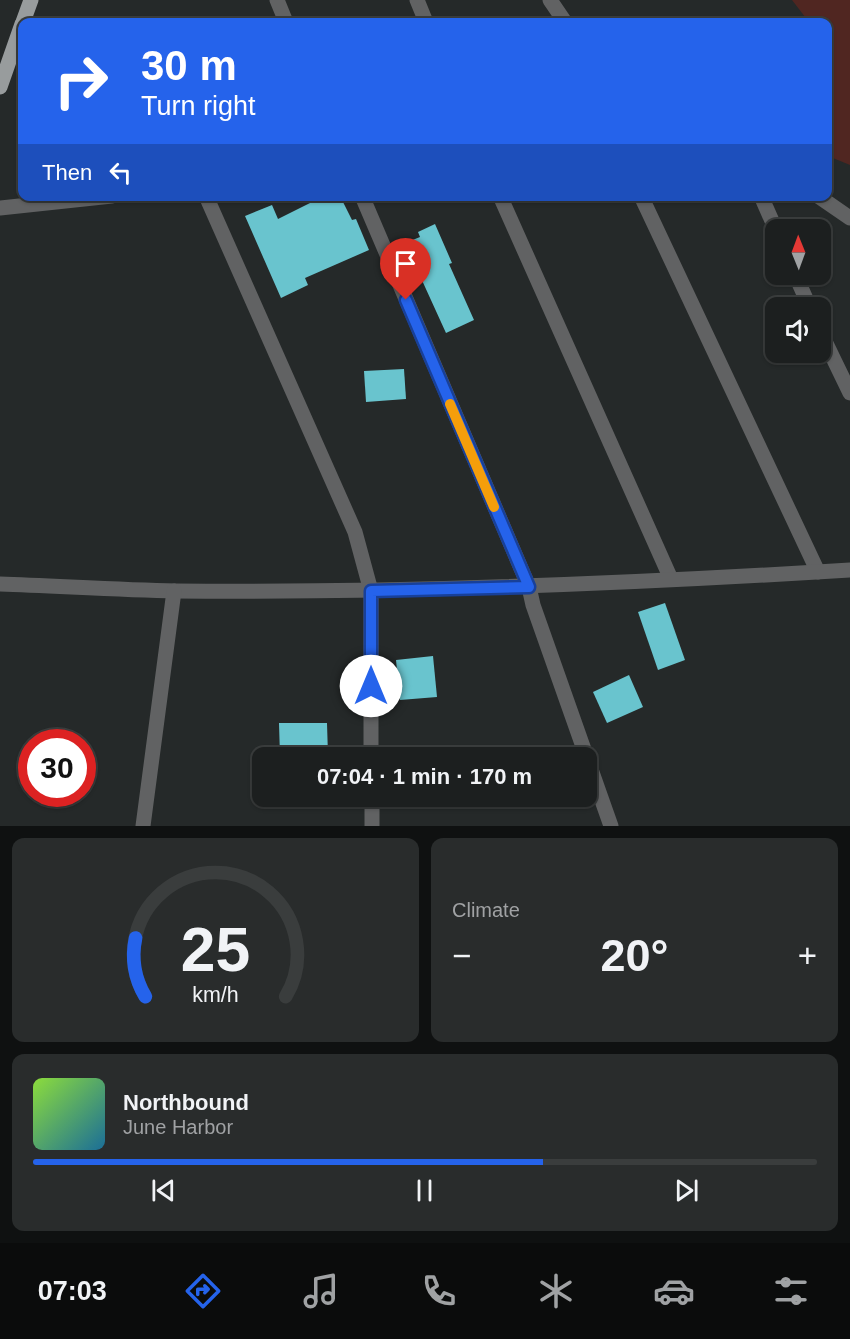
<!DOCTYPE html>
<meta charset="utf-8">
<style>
:root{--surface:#1c1f1f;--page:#292c2c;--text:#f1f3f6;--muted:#a0a2a4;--line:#3a3d3d;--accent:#2563eb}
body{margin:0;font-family:Arial,sans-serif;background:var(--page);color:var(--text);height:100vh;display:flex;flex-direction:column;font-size:22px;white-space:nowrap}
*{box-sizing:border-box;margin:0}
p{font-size:20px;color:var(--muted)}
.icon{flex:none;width:33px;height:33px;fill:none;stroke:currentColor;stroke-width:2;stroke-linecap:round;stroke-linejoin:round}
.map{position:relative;height:826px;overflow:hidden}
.details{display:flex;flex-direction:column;gap:12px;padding:12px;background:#0f1111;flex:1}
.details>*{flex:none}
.guide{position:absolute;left:18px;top:18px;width:814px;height:183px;border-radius:12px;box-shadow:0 2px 4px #0004,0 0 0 2px var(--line);background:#2563eb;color:#fff;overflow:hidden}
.needle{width:39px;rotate:359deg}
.tools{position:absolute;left:765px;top:219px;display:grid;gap:12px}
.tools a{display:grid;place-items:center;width:66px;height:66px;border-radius:12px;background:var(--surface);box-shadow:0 2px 4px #0004,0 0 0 2px var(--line);font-size:30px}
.speed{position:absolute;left:18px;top:729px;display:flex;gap:12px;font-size:30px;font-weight:700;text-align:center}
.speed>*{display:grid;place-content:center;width:78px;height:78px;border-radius:50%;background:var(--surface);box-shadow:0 2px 4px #0004,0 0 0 2px var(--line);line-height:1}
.speed .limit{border:9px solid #d22;background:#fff;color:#111}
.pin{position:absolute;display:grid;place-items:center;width:51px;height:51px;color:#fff;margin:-62px -26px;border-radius:50% 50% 50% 0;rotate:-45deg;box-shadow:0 0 6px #0007}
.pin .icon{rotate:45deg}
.me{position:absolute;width:66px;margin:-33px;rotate:0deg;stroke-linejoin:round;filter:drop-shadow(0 0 4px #0008)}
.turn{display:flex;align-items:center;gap:21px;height:126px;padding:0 24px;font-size:27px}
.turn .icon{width:78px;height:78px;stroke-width:2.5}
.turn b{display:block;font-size:42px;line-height:51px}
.then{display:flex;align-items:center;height:57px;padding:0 24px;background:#0003;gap:12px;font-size:22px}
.big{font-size:45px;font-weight:600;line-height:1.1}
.details .tile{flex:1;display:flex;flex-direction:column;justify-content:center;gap:9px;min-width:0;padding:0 21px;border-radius:12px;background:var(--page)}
.details .dial{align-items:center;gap:0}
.dial svg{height:156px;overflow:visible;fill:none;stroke:var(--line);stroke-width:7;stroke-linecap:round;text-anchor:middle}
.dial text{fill:var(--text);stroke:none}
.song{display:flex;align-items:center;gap:18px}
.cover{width:72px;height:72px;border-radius:9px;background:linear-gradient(135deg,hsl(90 70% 55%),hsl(200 70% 35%))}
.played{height:6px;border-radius:3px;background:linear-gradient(90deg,var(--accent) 65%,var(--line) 65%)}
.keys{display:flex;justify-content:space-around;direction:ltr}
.heat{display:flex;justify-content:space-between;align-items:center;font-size:33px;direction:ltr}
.details .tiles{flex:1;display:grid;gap:12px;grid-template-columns:1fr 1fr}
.tile:last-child{grid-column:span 2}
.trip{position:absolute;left:252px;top:747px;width:345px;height:60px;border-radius:12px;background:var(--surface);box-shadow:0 2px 4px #0004,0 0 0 2px var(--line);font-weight:600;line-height:60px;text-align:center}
.tab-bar{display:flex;height:96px;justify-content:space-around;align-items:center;background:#0b0c0c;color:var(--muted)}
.tab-bar .icon{width:42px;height:42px}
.tab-bar .current{color:var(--accent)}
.tab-bar b{font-size:27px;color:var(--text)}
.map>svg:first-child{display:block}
.green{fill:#502621}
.building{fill:#69c4ce}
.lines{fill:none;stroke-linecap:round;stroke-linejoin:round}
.minor{stroke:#616263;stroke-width:15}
.primary{stroke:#989c9d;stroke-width:15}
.route-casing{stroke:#184099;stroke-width:15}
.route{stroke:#2563eb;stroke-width:10}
.slow{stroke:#f59e0b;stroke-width:10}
</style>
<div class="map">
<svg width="850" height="826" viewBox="0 0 850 826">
<rect width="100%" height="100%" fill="#252929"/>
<polygon class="green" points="792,0 850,0 850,165 828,156 828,22 809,22"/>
<g class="building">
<polygon points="324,196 340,196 352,220 356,219 369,250 305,278 308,285 281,298 245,216 272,205 278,219"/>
<polygon points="435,224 452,263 449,264 474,320 446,333 405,243 420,237 418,232"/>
<polygon points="404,369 406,399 366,402 364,371"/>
<polygon points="665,603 685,660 658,670 638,612"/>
<polygon points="433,656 437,697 400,700 396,660"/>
<polygon points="629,675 643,707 607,723 593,692"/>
<polygon points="279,723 327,723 328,756 280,756"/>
</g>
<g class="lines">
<g class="minor">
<polyline points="277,0 286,22"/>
<polyline points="417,0 426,22"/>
<polyline points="550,0 565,22"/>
<polyline points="206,196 355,532 371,591 371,758"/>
<polyline points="362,196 529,587 533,605 611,826"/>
<polyline points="500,196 671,579"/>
<polyline points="641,196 818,572"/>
<polyline points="761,196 776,230"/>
<polyline points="818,196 850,218"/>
<polyline points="0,208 112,196"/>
<polyline points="795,274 810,308"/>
<polyline points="820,331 850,393"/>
<path d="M0,584C59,586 118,590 176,591C401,593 626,584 850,570"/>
<polyline points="372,796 372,826"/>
<polyline points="143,826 174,591"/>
</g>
<g class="primary">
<polyline points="23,22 31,0"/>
<polyline points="0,87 22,24"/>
</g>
</g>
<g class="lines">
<defs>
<polyline id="route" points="371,686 371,591 529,587 406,300"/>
</defs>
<use href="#route" class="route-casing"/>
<use href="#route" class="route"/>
<polyline class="slow" points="450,404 494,507"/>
</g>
</svg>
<div class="tools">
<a><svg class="needle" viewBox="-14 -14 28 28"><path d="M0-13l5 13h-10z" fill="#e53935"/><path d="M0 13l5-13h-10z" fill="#a0a2a4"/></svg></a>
<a><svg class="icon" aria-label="sound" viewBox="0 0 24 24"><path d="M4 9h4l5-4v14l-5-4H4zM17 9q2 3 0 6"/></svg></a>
</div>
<div class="speed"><div class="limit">30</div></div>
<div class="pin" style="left:406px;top:300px;background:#d93025"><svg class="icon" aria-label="arrive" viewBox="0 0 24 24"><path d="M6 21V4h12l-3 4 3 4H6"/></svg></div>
<svg class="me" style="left:371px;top:686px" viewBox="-20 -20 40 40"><circle r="19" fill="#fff"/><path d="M0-13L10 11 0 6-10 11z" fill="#2563eb"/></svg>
<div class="trip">07:04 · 1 min · 170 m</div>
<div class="guide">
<div class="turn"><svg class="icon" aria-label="right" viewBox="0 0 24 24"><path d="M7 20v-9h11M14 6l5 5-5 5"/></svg><div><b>30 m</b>Turn right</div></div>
<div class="then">Then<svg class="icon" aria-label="left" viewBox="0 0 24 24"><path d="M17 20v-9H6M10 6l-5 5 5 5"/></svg></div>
</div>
</div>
<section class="details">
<div class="tiles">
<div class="tile dial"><svg viewBox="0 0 100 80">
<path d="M14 69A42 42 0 1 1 86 69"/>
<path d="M14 69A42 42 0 0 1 9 39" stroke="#2563eb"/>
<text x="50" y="56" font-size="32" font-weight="700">25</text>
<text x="50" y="72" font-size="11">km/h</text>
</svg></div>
<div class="tile"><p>Climate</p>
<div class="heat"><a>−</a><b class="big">20°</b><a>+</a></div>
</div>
<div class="tile">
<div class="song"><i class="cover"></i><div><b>Northbound</b><p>June Harbor</p></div></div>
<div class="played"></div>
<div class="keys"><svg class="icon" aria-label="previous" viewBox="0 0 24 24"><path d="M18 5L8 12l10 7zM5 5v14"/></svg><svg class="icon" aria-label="pause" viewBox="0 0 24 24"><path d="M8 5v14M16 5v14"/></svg><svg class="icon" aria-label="next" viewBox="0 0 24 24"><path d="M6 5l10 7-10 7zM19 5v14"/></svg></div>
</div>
</div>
</section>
<nav class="tab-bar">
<b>07:03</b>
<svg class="icon current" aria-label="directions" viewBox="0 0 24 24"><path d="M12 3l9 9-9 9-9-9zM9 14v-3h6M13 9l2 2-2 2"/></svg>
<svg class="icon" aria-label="music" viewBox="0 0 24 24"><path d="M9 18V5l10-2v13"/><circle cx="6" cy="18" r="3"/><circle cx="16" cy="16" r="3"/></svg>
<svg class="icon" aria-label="phone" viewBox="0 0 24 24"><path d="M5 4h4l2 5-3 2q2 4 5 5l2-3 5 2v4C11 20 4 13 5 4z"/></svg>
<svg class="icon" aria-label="climate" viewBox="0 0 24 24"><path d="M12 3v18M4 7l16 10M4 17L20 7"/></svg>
<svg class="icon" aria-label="car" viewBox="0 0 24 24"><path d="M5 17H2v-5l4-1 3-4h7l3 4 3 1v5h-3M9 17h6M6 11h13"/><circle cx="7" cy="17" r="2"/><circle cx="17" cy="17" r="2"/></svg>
<svg class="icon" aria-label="filters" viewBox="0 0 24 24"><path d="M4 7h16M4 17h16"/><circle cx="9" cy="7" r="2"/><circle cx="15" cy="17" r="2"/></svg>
</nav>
